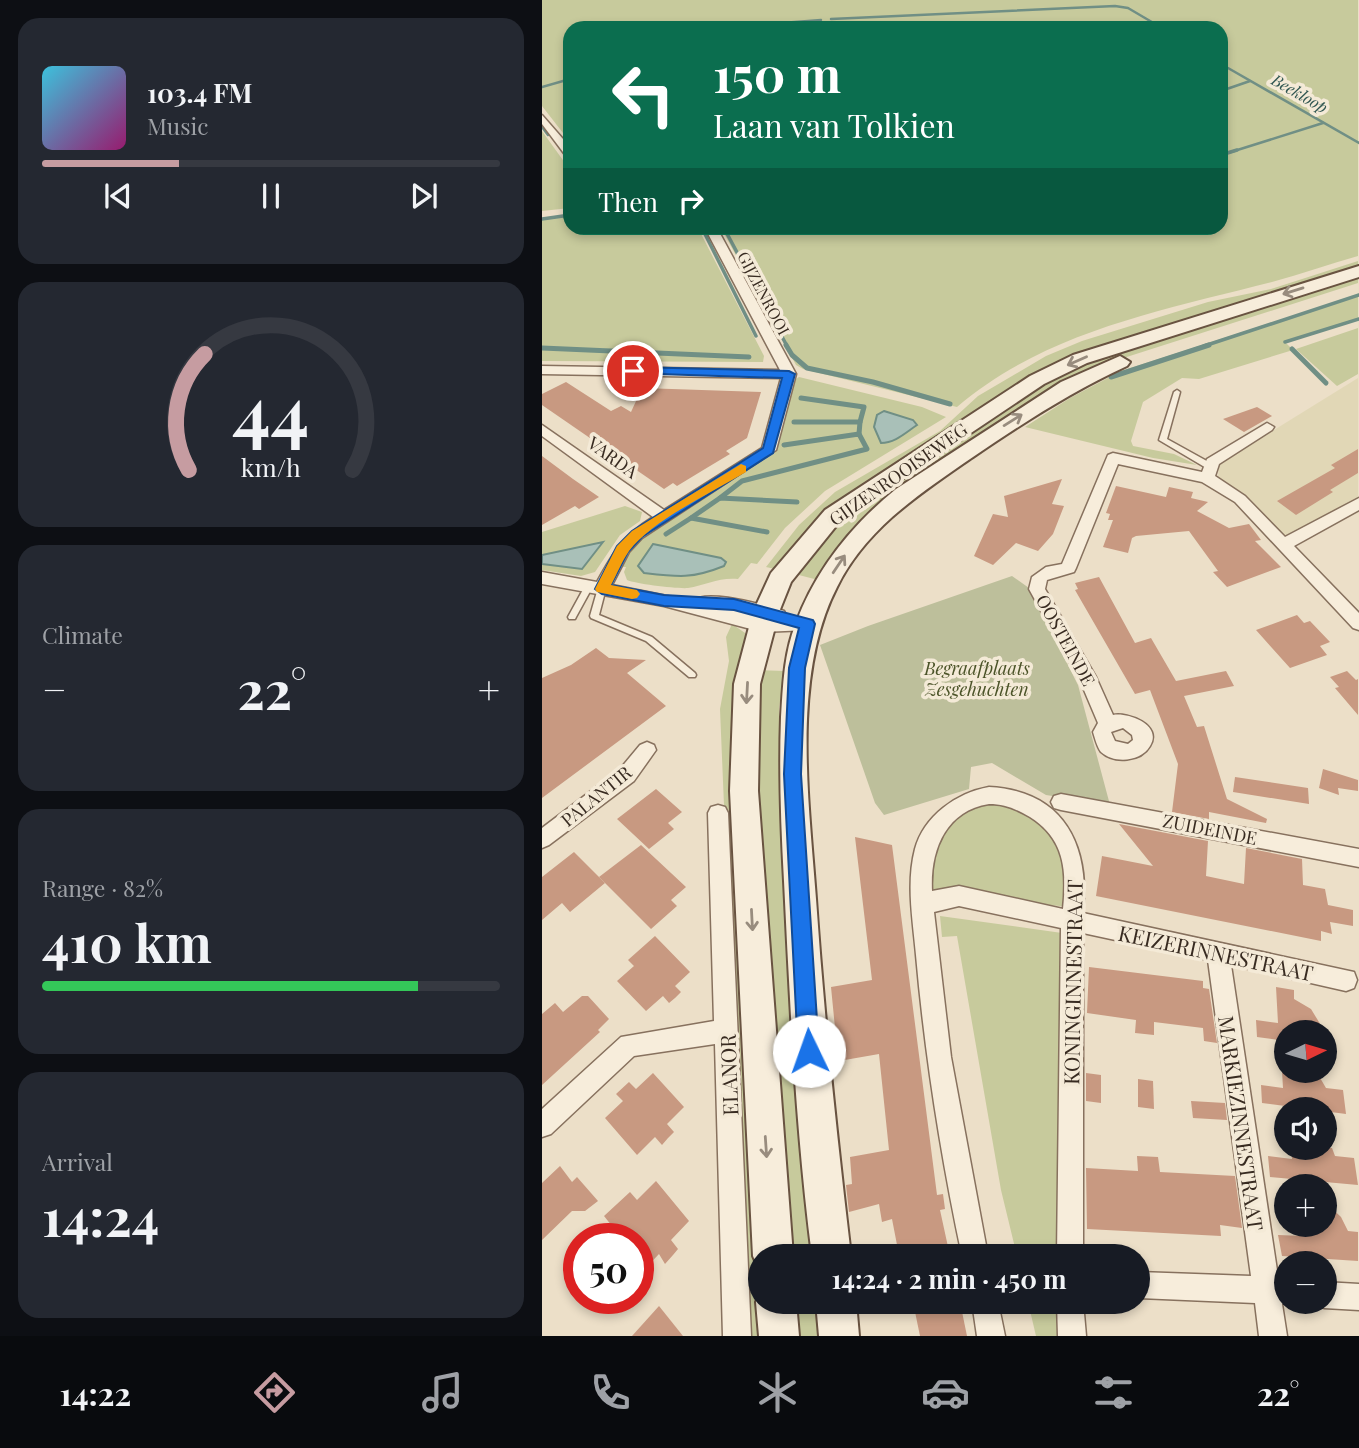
<!DOCTYPE html>
<meta charset="utf-8">
<style>
:root{--surface:#171b24;--page:#242831;--text:#f1f3f6;--muted:#9ea1a6;--line:#363941;--accent:#c69ca1}
body{margin:0;font-family:"Playfair Display",serif;background:var(--page);color:var(--text);height:100vh;display:flex;flex-direction:column;font-size:26px;white-space:nowrap}
*{box-sizing:border-box;margin:0}
p{font-size:23px;color:var(--muted)}
.icon{flex:none;width:38px;height:38px;fill:none;stroke:currentColor;stroke-width:2;stroke-linecap:round;stroke-linejoin:round}
.map{position:relative;flex:1;overflow:hidden}
.details{display:flex;flex-direction:column;gap:18px;padding:18px;background:#0d0f14;width:542px}
.details>*{flex:none}
.top-card{position:absolute;left:21px;top:21px;width:665px;height:214px;border-radius:21px;box-shadow:0 4px 10px #0003;background:#0b6e4f;color:#fff;overflow:hidden}
.needle{width:46px;rotate:85deg}
.controls{position:absolute;left:732px;top:1020px;display:grid;gap:14px}
.controls a{display:grid;place-items:center;width:63px;height:63px;border-radius:50%;background:var(--surface);box-shadow:0 4px 10px #0003;font-size:35px}
.speed{position:absolute;left:21px;top:1223px;display:flex;gap:14px;font-size:35px;font-weight:700;text-align:center}
.speed>*{display:grid;place-content:center;width:91px;height:91px;border-radius:50%;background:var(--surface);box-shadow:0 4px 10px #0003;line-height:1}
.speed .limit{border:10px solid #d22;background:#fff;color:#111}
.pin{position:absolute;display:grid;place-items:center;width:60px;height:60px;color:#fff;margin:-30px;border:4px solid #fff;border-radius:50%;box-shadow:0 2px 7px #0007}
.me{position:absolute;width:77px;margin:-38px;rotate:357deg;stroke-linejoin:round;filter:drop-shadow(0 0 5px #0008)}
.turn{display:flex;align-items:center;gap:24px;height:147px;padding:0 35px;font-size:32px}
.turn .icon{width:91px;height:91px;stroke-width:2.5}
.turn b{display:block;font-size:49px;line-height:60px}
.then{display:flex;align-items:center;height:66px;padding:0 35px;background:#0003;gap:14px;font-size:26px}
.big{font-size:52px;font-weight:700;line-height:1.1}
.details .card{flex:1;display:flex;flex-direction:column;justify-content:center;gap:10px;min-width:0;padding:0 24px;border-radius:21px;background:var(--page)}
.details .dial{align-items:center;gap:0}
.dial svg{height:182px;overflow:visible;fill:none;stroke:var(--line);stroke-width:7;stroke-linecap:round;text-anchor:middle}
.dial text{fill:var(--text);stroke:none}
.song{display:flex;align-items:center;gap:21px}
.cover{width:84px;height:84px;border-radius:10px;background:linear-gradient(135deg,hsl(190 70% 55%),hsl(320 70% 35%))}
.played{height:7px;border-radius:4px;background:linear-gradient(90deg,var(--accent) 30%,var(--line) 30%)}
.keys{display:flex;justify-content:space-around;direction:ltr}
.heat{display:flex;justify-content:space-between;align-items:center;font-size:38px;direction:ltr}
.charge{height:10px;border-radius:5px;background:linear-gradient(90deg,#34c759 82%,var(--line) 0)}
.trip{position:absolute;left:206px;top:1244px;width:402px;height:70px;border-radius:35px;background:var(--surface);box-shadow:0 4px 10px #0003;font-weight:700;line-height:70px;text-align:center}
.dock{display:flex;height:112px;justify-content:space-around;align-items:center;background:#090b0e;color:var(--muted)}
.dock .icon{width:49px;height:49px}
.dock .current{color:var(--accent)}
.dock b{font-size:32px;color:var(--text)}
main{display:flex;flex:1;min-height:0}
.map>svg:first-child{display:block}
.farmland{fill:#e1d7b6}
.green{fill:#c7ca9c}
.cemetery{fill:#bdbf9b}
.water{fill:#a9c0b8;stroke:#708f85;stroke-width:2}
.lines{fill:none;stroke-linecap:round;stroke-linejoin:round}
.stream-far2{stroke:#708f85;stroke-width:2.5}
.stream-far1{stroke:#708f85;stroke-width:3.5}
.stream{stroke:#708f85;stroke-width:5}
.building{fill:#c89981}
.service-casing{stroke:#87715e;stroke-width:3}
.minor-casing{stroke:#87715e;stroke-width:3}
.secondary-casing{stroke:#695341;stroke-width:4}
.service{fill:#f7eddb;fill-rule:evenodd}
.minor{fill:#f7eddb;fill-rule:evenodd}
.secondary{fill:#f7eddb;fill-rule:evenodd}
.oneway{stroke:#988c7e}
.route{fill:#1a73e8;stroke:#114b97;stroke-width:2}
.slow{fill:#f59e0b}
.labels{text-anchor:middle;dominant-baseline:central;stroke-width:7;stroke-linejoin:round;paint-order:stroke}
.far-water-label{font-size:16px;font-style:italic;fill:#315752;stroke:#f4ead7}
.far-street-label{font-size:16px;fill:#382b21;stroke:#f4ead7}
.street-label{font-size:18px;fill:#382b21;stroke:#f4ead7}
.park-label{font-size:18px;font-style:italic;fill:#4c5429;stroke:#f4ead7}
.near-street-label{font-size:21px;fill:#382b21;stroke:#f4ead7}
</style>
<main>
<section class="details">
<div class="card">
<div class="song"><i class="cover"></i><div><b>103.4 FM</b><p>Music</p></div></div>
<div class="played"></div>
<div class="keys"><svg class="icon" aria-label="previous" viewBox="0 0 24 24"><path d="M18 5L8 12l10 7zM5 5v14"/></svg><svg class="icon" aria-label="pause" viewBox="0 0 24 24"><path d="M8 5v14M16 5v14"/></svg><svg class="icon" aria-label="next" viewBox="0 0 24 24"><path d="M6 5l10 7-10 7zM19 5v14"/></svg></div>
</div>
<div class="card dial"><svg viewBox="0 0 100 80">
<path d="M14 69A42 42 0 1 1 86 69"/>
<path d="M14 69A42 42 0 0 1 21 18" stroke="#c69ca1"/>
<text x="50" y="56" font-size="32" font-weight="700">44</text>
<text x="50" y="72" font-size="11">km/h</text>
</svg></div>
<div class="card"><p>Climate</p>
<div class="heat"><a>−</a><b class="big">22°</b><a>+</a></div>
</div>
<div class="card"><p>Range · 82%</p><b class="big">410 km</b><div class="charge"></div></div>
<div class="card"><p>Arrival</p><b class="big">14:24</b></div>
</section>
<div class="map">
<svg width="817" height="1336" viewBox="0 0 817 1336">
<rect width="100%" height="100%" fill="#ecdfc8"/>
<polygon class="farmland" points="816,378 816,511 749,548 676,479 677,464"/>
<g class="green">
<path d="M0,0H816V256C788,264 759,274 730,282C621,310 502,332 415,407L261,369L254,365L179,228H679V28H28V142L0,106Z"/>
<polygon points="0,131 28,170 28,208 0,211"/>
<polygon points="28,214 28,228 156,228 222,356 221,362 0,361 0,219"/>
<polygon points="816,261 816,268 549,351 307,492 267,527 233,569 224,567 257,525 293,492 398,431 436,396 504,356 540,341 666,302 729,289"/>
<polygon points="816,274 816,283 569,362 376,477 280,581 253,574 307,511 517,372"/>
<polygon points="816,295 816,319 743,342 751,350 657,379 640,378 601,402 589,441 591,446 632,454 655,465 611,458 483,427 528,398 579,371"/>
<polygon points="816,328 816,374 795,386 754,349"/>
<path d="M257,377L380,407L404,417L283,491L243,528L215,564L209,563L196,579C178,577 163,585 146,588C136,589 94,584 85,580L82,572L84,567H79L93,543L233,450L254,379Z"/>
<polygon points="83,506 100,512 98,521 78,535 53,572 39,576 0,570 0,564 40,569 61,543 0,555 0,532"/>
<polygon points="190,624 206,635 196,747 225,1256 219,1256 219,1302 229,1336 204,1336 178,709 187,661 184,637"/>
<polygon points="215,670 243,671 237,708 238,732 255,978 279,1256 243,1256 210,748"/>
<polygon points="450,801 488,812 521,845 527,907 386,892 392,843 416,814"/>
<polygon points="398,916 520,933 516,1256 475,1256 459,1190 415,936 400,937"/>
<polygon points="246,1302 285,1302 289,1336 248,1336"/>
<polygon points="486,1302 515,1302 517,1336 494,1336"/>
</g>
<polygon class="cemetery" points="470,576 487,588 536,685 568,805 504,795 450,763 429,767 427,789 342,815 333,803 278,645 326,626"/>
<g class="water">
<path d="M342,411L371,420L375,425C363,433 353,443 339,443L332,427L335,415Z"/>
<polygon points="61,542 40,569 0,564 0,555"/>
<path d="M111,544L179,558L184,562L182,566C150,579 136,577 102,573L96,566Z"/>
</g>
<g class="lines">
<g class="stream-far2">
<polyline points="289,19 573,6 586,8 620,28"/>
<polyline points="172,28 279,20"/>
<polyline points="686,68 817,143"/>
<polyline points="0,87 28,79"/>
<polyline points="679,91 708,81"/>
<polyline points="0,127 6,135"/>
<polyline points="689,152 781,123"/>
</g>
<g class="stream-far1">
<polyline points="679,155 695,150"/>
<polyline points="0,219 28,215"/>
<polyline points="160,228 214,336"/>
<polyline points="182,228 245,346"/>
<polyline points="743,342 817,319"/>
<polyline points="662,346 817,295"/>
</g>
<g class="stream">
<polyline points="244,345 250,355 265,368 331,382 408,404"/>
<polyline points="0,348 207,357"/>
<polyline points="750,349 784,383"/>
<polyline points="569,377 667,345"/>
<polyline points="259,398 322,407 318,422"/>
<polyline points="252,422 318,422 317,434"/>
<polyline points="178,498 200,481 325,449 317,434 242,445"/>
<polyline points="149,518 178,498 255,502"/>
<polyline points="124,534 149,518 225,532"/>
</g>
</g>
<g class="building">
<polygon points="24,382 69,411 79,406 89,412 100,388 219,392 205,438 184,451 188,454 163,469 135,486 131,483 122,489 0,405 0,394"/>
<polygon points="715,407 730,416 702,432 681,419"/>
<polygon points="816,449 816,473 788,490 791,492 754,515 735,501 793,468 789,465"/>
<polygon points="0,456 31,479 57,497 37,509 33,506 0,525"/>
<polygon points="520,479 510,504 522,506 511,534 496,551 474,543 451,565 432,556 451,514 466,517 462,496"/>
<polygon points="574,486 624,497 627,487 651,492 649,498 666,502 655,511 687,528 707,524 719,540 713,541 739,567 685,587 671,572 676,571 647,531 594,536 590,538 586,553 561,547 571,520 566,520 568,514 564,513"/>
<polygon points="557,577 593,643 609,638 634,681 684,671 692,686 642,696 655,727 662,726 685,799 725,819 724,823 667,812 667,819 630,812 636,764 608,690 593,694 533,590 536,589 533,583"/>
<polygon points="755,615 762,623 768,621 788,642 778,646 785,655 748,668 714,630"/>
<polygon points="54,648 67,658 104,660 85,673 124,706 0,798 0,678 29,665"/>
<polygon points="805,671 814,680 816,679 816,715 793,688 797,687 788,677"/>
<polygon points="781,769 816,780 816,791 796,788 797,795 777,788"/>
<polygon points="693,777 766,788 767,804 691,792"/>
<polygon points="114,789 140,812 126,823 132,829 107,849 75,819"/>
<polygon points="577,824 666,841 664,876 702,884 704,848 760,859 761,885 783,889 786,905 811,910 811,926 788,922 790,934 779,931 779,941 554,896 560,856 611,866"/>
<polygon points="313,837 350,845 395,1195 401,1194 403,1209 398,1210 408,1256 362,1256 361,1249 356,1250 350,1219 340,1222 337,1204 307,1212 304,1185 310,1184 308,1157 347,1150 337,1054 297,1061 294,1038 289,987 330,980"/>
<polygon points="99,845 144,887 129,900 135,906 109,929 57,877"/>
<polygon points="32,852 63,883 28,912 20,903 0,920 0,877"/>
<polygon points="113,936 148,972 133,986 139,992 133,998 127,1003 121,996 104,1011 75,981 92,966 86,960"/>
<polygon points="547,967 661,981 661,988 667,989 675,1043 662,1041 661,1028 612,1022 612,1035 593,1033 594,1020 545,1013"/>
<polygon points="734,987 752,990 752,999 769,1009 783,1032 744,1032 744,1041 715,1037 714,1020 736,1023"/>
<polygon points="40,996 46,996 67,1019 56,1030 58,1032 0,1085 0,1014 13,1003 21,1012"/>
<polygon points="740,1071 774,1071 784,1088 801,1090 804,1114 720,1103 719,1085 741,1088"/>
<polygon points="111,1073 142,1107 125,1124 132,1132 126,1138 120,1145 113,1137 95,1155 63,1118 81,1101 74,1094 87,1082 94,1089"/>
<polygon points="544,1073 559,1075 559,1103 544,1101"/>
<polygon points="596,1079 611,1081 612,1109 596,1107"/>
<polygon points="649,1101 683,1103 685,1120 651,1118"/>
<polygon points="749,1148 790,1148 793,1156 812,1158 816,1185 728,1177 726,1156 750,1159"/>
<polygon points="595,1156 616,1157 618,1172 693,1176 700,1228 678,1225 679,1236 545,1229 544,1168 596,1171"/>
<polygon points="18,1166 30,1182 35,1177 56,1201 43,1211 30,1211 0,1240 0,1183"/>
<polygon points="114,1181 147,1221 129,1240 136,1249 131,1255 123,1264 117,1254 96,1276 96,1239 57,1239 70,1226 62,1216 88,1192 95,1200"/>
<polygon points="782,1201 799,1217 806,1231 816,1232 816,1261 740,1256 736,1235 761,1236 759,1225 782,1225"/>
<polygon points="371,1302 418,1302 425,1336 378,1336"/>
<polygon points="117,1306 141,1336 90,1336"/>
</g>
<g class="lines">
<defs>
<g id="service">
<polygon points="635,390 638,392 625,439 672,465 672,469 666,469 617,440 632,392"/>
<polygon points="47,583 51,586 34,617 33,619 27,619 26,617 43,586"/>
<polygon points="60,585 64,588 57,615 110,637 153,673 154,675 153,677 147,677 104,641 49,618 48,616 56,588"/>
</g>
<g id="minor">
<polygon points="0,115 28,147 28,157 24,156 0,124"/>
<path d="M163,228H175L254,374L234,450L100,538L87,552L70,585L150,601C165,589 216,604 236,609L242,611L244,615L242,619L272,620L274,624L272,628L266,630L220,632L122,606L0,584V572L55,582C72,551 81,536 111,517L0,436V425L122,510L220,448L239,378L0,374V366L238,370Z"/>
<path d="M725,423L732,427L730,430L677,464L673,476L703,496L743,537L817,498V510L752,546L817,613V630L811,628L693,502L660,482L576,464L534,568L532,572L505,580L503,589L554,677L571,715C586,712 621,725 608,746C599,762 572,764 559,752C555,747 553,738 551,732L556,723L539,683L487,589L490,577L504,567L520,564L566,455L571,453L660,472L665,459ZM581,728L590,735L591,740L586,744L573,741L569,732Z"/>
<polygon points="105,742 112,745 114,750 92,781 7,845 0,848 0,828 78,769 98,745"/>
<path d="M447,787C522,791 548,845 541,913L812,972L815,980L812,988L804,991L689,965L736,1277L744,1278V1302H750L740,1304L745,1336H717L713,1303L597,1298V1272L709,1276L666,960L541,933V1256H515L519,928L417,906L392,912L409,1057L446,1256H420C399,1157 383,1056 374,955C371,921 364,883 373,849C382,816 414,793 447,787ZM447,804C463,804 474,809 488,817C523,839 525,871 521,909L417,886L390,891C388,851 403,811 447,804Z"/>
<polygon points="519,794 817,849 817,867 519,810 512,808 509,802 512,796"/>
<polygon points="176,805 183,807 186,813 209,1336 181,1336 173,1044 92,1056 9,1134 0,1137 0,1109 79,1037 172,1021 166,813 169,807"/>
<polygon points="782,1282 817,1284 817,1310 782,1308 773,1304 772,1302 782,1302"/>
<polygon points="430,1302 456,1302 463,1336 435,1336"/>
<polygon points="515,1302 541,1302 544,1336 516,1336"/>
</g>
<g id="secondary">
<polygon points="817,266 817,277 545,363 502,384 299,520 249,582 237,612 218,684 216,791 251,1256 219,1256 217,1270 211,1256 188,791 192,684 211,612 229,573 283,510 488,376 531,355"/>
<path d="M578,356L588,362L585,366C529,392 481,423 431,457C379,493 324,528 295,587C249,676 267,801 274,899C282,1018 295,1137 309,1256H270C254,1132 248,1006 242,881C239,826 237,772 239,717C241,685 242,653 254,623C274,569 310,525 354,489L519,382Z"/>
<polygon points="219,1290 219,1302 254,1302 257,1336 217,1336 214,1302"/>
<polygon points="274,1302 314,1302 317,1336 277,1336"/>
</g>
</defs>
<use href="#service" class="service-casing"/>
<use href="#minor" class="minor-casing"/>
<use href="#secondary" class="secondary-casing"/>
<use href="#service" class="service"/>
<use href="#minor" class="minor"/>
<use href="#secondary" class="secondary"/>
</g>
<defs><path id="oneway-shaft" d="M-6 0H5M1.5-3L5.5 0L1.5 3" fill="none" stroke-width="1.6" stroke-linecap="round" stroke-linejoin="round" transform="scale(1.75)"/></defs>
<g class="oneway">
<use href="#oneway-shaft" transform="translate(751 291) rotate(163)"/>
<use href="#oneway-shaft" transform="translate(535 361) rotate(156)"/>
<use href="#oneway-shaft" transform="translate(471 420) rotate(-32)"/>
<use href="#oneway-shaft" transform="translate(297 564) rotate(-56)"/>
<use href="#oneway-shaft" transform="translate(205 693) rotate(93)"/>
<use href="#oneway-shaft" transform="translate(210 920) rotate(87)"/>
<use href="#oneway-shaft" transform="translate(224 1147) rotate(86)"/>
</g>
<polygon class="route" points="91,367 247,371 253,374 231,453 100,537 86,552 69,585 122,595 192,599 271,620 273,624 263,668 259,774 277,1051 274,1058 267,1061 259,1058 256,1051 242,774 247,668 257,628 192,610 122,606 60,594 53,589 75,546 90,531 221,448 240,378 87,373 87,368"/>
<path class="slow" d="M199,464L204,466V472C171,492 109,521 87,551C80,561 75,574 69,585L95,590L98,594L95,598L90,599L55,592L53,589L75,546L90,531Z"/>
<g class="labels">
<g class="far-water-label">
<text transform="translate(758 93) rotate(30)">Beekloop</text>
</g>
<g class="far-street-label">
<text transform="translate(222 293) rotate(62)">GIJZENROOI</text>
</g>
<g class="street-label">
<text transform="translate(71 457) rotate(36)">VARDA</text>
<text transform="translate(356 474) rotate(-35)">GIJZENROOISEWEG</text>
<text transform="translate(524 640) rotate(61)">OOSTEINDE</text>
<text transform="translate(54 796) rotate(-39)">PALANTIR</text>
<text transform="translate(668 829) rotate(11)">ZUIDEINDE</text>
</g>
<g class="park-label">
<text x="435" y="668">Begraafplaats<tspan x="435" dy="21">Zesgehuchten</tspan></text>
</g>
<g class="near-street-label">
<text transform="translate(674 952) rotate(12)">KEIZERINNESTRAAT</text>
<text transform="translate(530 982) rotate(-89)">KONINGINNESTRAAT</text>
<text transform="translate(186 1075) rotate(-92)">ELANOR</text>
<text transform="translate(700 1123) rotate(82)">MARKIEZINNESTRAAT</text>
</g>
</g>
</svg>
<div class="controls">
<a><svg class="needle" viewBox="-14 -14 28 28"><path d="M0-13l5 13h-10z" fill="#e53935"/><path d="M0 13l5-13h-10z" fill="#9ea1a6"/></svg></a>
<a><svg class="icon" aria-label="sound" viewBox="0 0 24 24"><path d="M4 9h4l5-4v14l-5-4H4zM17 9q2 3 0 6"/></svg></a>
<a>+</a>
<a>−</a>
</div>
<div class="speed"><div class="limit">50</div></div>
<div class="pin" style="left:91px;top:371px;background:#d93025"><svg class="icon" aria-label="arrive" viewBox="0 0 24 24"><path d="M6 21V4h12l-3 4 3 4H6"/></svg></div>
<svg class="me" style="left:267px;top:1051px" viewBox="-20 -20 40 40"><circle r="19" fill="#fff"/><path d="M0-13L10 11 0 6-10 11z" fill="#1a73e8"/></svg>
<div class="trip">14:24 · 2 min · 450 m</div>
<div class="top-card">
<div class="turn"><svg class="icon" aria-label="left" viewBox="0 0 24 24"><path d="M17 20v-9H6M10 6l-5 5 5 5"/></svg><div><b>150 m</b>Laan van Tolkien</div></div>
<div class="then">Then<svg class="icon" aria-label="right" viewBox="0 0 24 24"><path d="M7 20v-9h11M14 6l5 5-5 5"/></svg></div>
</div>
</div>
</main>
<nav class="dock">
<b>14:22</b>
<svg class="icon current" aria-label="directions" viewBox="0 0 24 24"><path d="M12 3l9 9-9 9-9-9zM9 14v-3h6M13 9l2 2-2 2"/></svg>
<svg class="icon" aria-label="music" viewBox="0 0 24 24"><path d="M9 18V5l10-2v13"/><circle cx="6" cy="18" r="3"/><circle cx="16" cy="16" r="3"/></svg>
<svg class="icon" aria-label="phone" viewBox="0 0 24 24"><path d="M5 4h4l2 5-3 2q2 4 5 5l2-3 5 2v4C11 20 4 13 5 4z"/></svg>
<svg class="icon" aria-label="climate" viewBox="0 0 24 24"><path d="M12 3v18M4 7l16 10M4 17L20 7"/></svg>
<svg class="icon" aria-label="car" viewBox="0 0 24 24"><path d="M5 17H2v-5l4-1 3-4h7l3 4 3 1v5h-3M9 17h6M6 11h13"/><circle cx="7" cy="17" r="2"/><circle cx="17" cy="17" r="2"/></svg>
<svg class="icon" aria-label="filters" viewBox="0 0 24 24"><path d="M4 7h16M4 17h16"/><circle cx="9" cy="7" r="2"/><circle cx="15" cy="17" r="2"/></svg>
<b>22°</b>
</nav>
